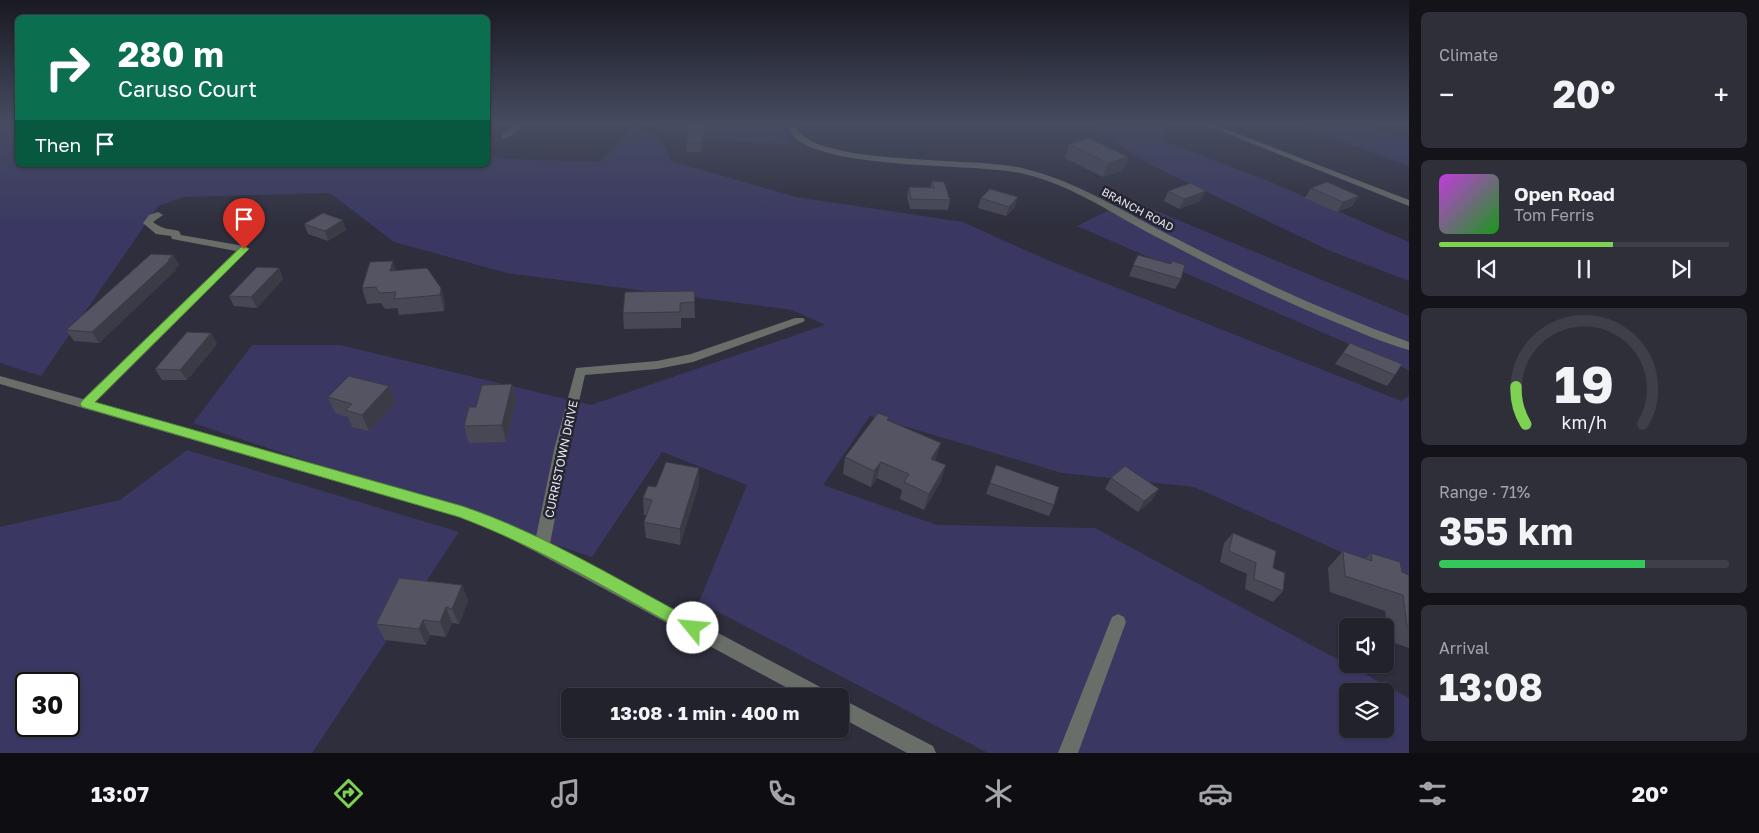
<!DOCTYPE html>
<meta charset="utf-8">
<style>
:root{--surface:#22222d;--page:#2e2f39;--text:#f1f3f6;--muted:#a2a4aa;--line:#3f3f49;--accent:#7ed153}
body{margin:0;font-family:"Golos Text",sans-serif;background:var(--page);color:var(--text);height:100vh;display:flex;flex-direction:column;font-size:19px;white-space:nowrap}
*{box-sizing:border-box;margin:0}
p{font-size:16px;color:var(--muted)}
.icon{flex:none;width:28px;height:28px;fill:none;stroke:currentColor;stroke-width:2;stroke-linecap:round;stroke-linejoin:round}
.map{position:relative;flex:1;overflow:hidden}
.side{display:flex;flex-direction:column;gap:12px;padding:12px;background:#131319;width:350px}
.side>*{flex:none}
.guide{position:absolute;left:15px;top:15px;width:475px;height:152px;border-radius:8px;box-shadow:0 1px 4px #0004,0 0 0 1px var(--line);background:#0b6e4f;color:#fff;overflow:hidden}
.controls{position:absolute;left:1339px;top:618px;display:grid;gap:10px}
.controls a{display:grid;place-items:center;width:55px;height:55px;border-radius:8px;background:var(--surface);box-shadow:0 1px 4px #0004,0 0 0 1px var(--line);font-size:25px}
.speed{position:absolute;left:15px;top:672px;display:flex;gap:10px;font-size:25px;font-weight:700;text-align:center}
.speed>*{display:grid;place-content:center;width:65px;height:65px;border-radius:50%;background:var(--surface);box-shadow:0 1px 4px #0004,0 0 0 1px var(--line);line-height:1}
.speed .limit{border:2px solid #111;border-radius:8px;background:#fff;color:#111}
.pin{position:absolute;display:grid;place-items:center;width:42px;height:42px;color:#fff;margin:-51px -21px;border-radius:50% 50% 50% 0;rotate:-45deg;box-shadow:0 0 5px #0007}
.pin .icon{rotate:45deg}
.me{position:absolute;width:55px;margin:-28px;rotate:298deg;stroke-linejoin:round;filter:drop-shadow(0 0 4px #0008)}
.turn{display:flex;align-items:center;gap:18px;height:105px;padding:0 20px;font-size:22px}
.turn .icon{width:65px;height:65px;stroke-width:2.5}
.turn b{display:block;font-size:35px;line-height:42px}
.then{display:flex;align-items:center;height:48px;padding:0 20px;background:#0003;gap:10px;font-size:19px}
.big{font-size:38px;font-weight:700;line-height:1.1}
.side .card{flex:1;display:flex;flex-direction:column;justify-content:center;gap:8px;min-width:0;padding:0 18px;border-radius:8px;background:var(--page)}
.side .dial{align-items:center;gap:0}
.dial svg{height:130px;overflow:visible;fill:none;stroke:var(--line);stroke-width:7;stroke-linecap:round;text-anchor:middle}
.dial text{fill:var(--text);stroke:none}
.song{display:flex;align-items:center;gap:15px}
.cover{width:60px;height:60px;border-radius:8px;background:linear-gradient(135deg,hsl(290 70% 55%),hsl(120 70% 35%))}
.played{height:5px;border-radius:2px;background:linear-gradient(90deg,var(--accent) 60%,var(--line) 60%)}
.keys{display:flex;justify-content:space-around;direction:ltr}
.heat{display:flex;justify-content:space-between;align-items:center;font-size:28px;direction:ltr}
.charge{height:8px;border-radius:4px;background:linear-gradient(90deg,#34c759 71%,var(--line) 0)}
.trip{position:absolute;left:561px;top:688px;width:288px;height:50px;border-radius:8px;background:var(--surface);box-shadow:0 1px 4px #0004,0 0 0 1px var(--line);font-weight:700;line-height:50px;text-align:center}
.tab-bar{display:flex;height:80px;justify-content:space-around;align-items:center;background:#0e0e12;color:var(--muted)}
.tab-bar .icon{width:35px;height:35px}
.tab-bar .selected{color:var(--accent)}
.tab-bar b{font-size:22px;color:var(--text)}
main{display:flex;flex:1;min-height:0}
.map>svg:first-child{display:block}
.green{fill:#3a3862;fill-rule:evenodd}
.lines{fill:none;stroke-linecap:round;stroke-linejoin:round}
.minor{fill:#696e68;fill-rule:evenodd}
.wall{fill:#484855}
.shaded-wall{fill:#3b3b45}
.building{fill:#545463;stroke:#3b3b45}
.route{fill:#7ed153;stroke:#528836}
.labels{text-anchor:middle;dominant-baseline:central;stroke-width:5;stroke-linejoin:round;paint-order:stroke}
.far-street-label{font-size:11px;fill:#e4e5ed;stroke:#252531}
.street-label{font-size:12px;fill:#e4e5ed;stroke:#252531}
</style>
<main>
<div class="map">
<svg width="1409" height="753" viewBox="0 0 1409 753">
<rect width="100%" height="100%" fill="#2e2e3c"/>
<g class="green">
<path d="M0,123H17L18,165H488V155L509,159L600,162L636,123L662,141L671,161L796,197L963,222L1047,260L1401,401L1409,396V582L1194,487L1062,473L870,416L823,485L937,525L1095,528L1409,698V753H988L699,602L747,485L662,452L592,557L193,423L252,345H340L591,405L825,325L792,310L507,273L394,242L330,193L184,197L158,206L41,376L0,363ZM1348,691H1385V729H1348Z"/>
<polygon points="655,123 780,123 791,145 669,136"/>
<polygon points="1087,123 1168,123 1162,140 1273,183 1409,242 1409,281 1328,250 1151,165"/>
<polygon points="1291,123 1357,123 1409,139 1409,166"/>
<polygon points="1130,200 1409,316 1409,370 1077,226"/>
<path d="M187,450L459,532L312,753H0V527L120,500ZM26,684H69V726H26Z"/>
</g>
<g class="lines">
<g class="minor">
<polygon points="517,123 526,123 508,138 502,138 502,134"/>
<path d="M788,123H796C797,126 797,131 800,133C829,165 975,157 1022,168C1078,181 1127,214 1177,239C1252,278 1329,313 1409,342V350C1384,343 1359,332 1335,322C1270,296 1208,264 1147,232C1107,210 1065,182 1020,173C969,163 829,170 794,137C790,133 789,128 788,123Z"/>
<polygon points="1200,123 1210,123 1409,200 1409,206"/>
<path d="M158,212L163,215L153,222C164,230 167,228 179,231L181,235L244,246L249,249L95,403L462,506L501,521L536,537L554,450L576,368L657,361L691,354L795,318H803L805,320L803,322L693,362L657,369L585,375L568,450L550,544L826,690L829,696H802L536,552L491,529L459,517L0,384V376L83,399L236,251L172,239L171,236L156,234L143,223L149,215Z"/>
<polygon points="1118,614 1124,617 1126,622 1078,753 1058,753 1110,622 1112,617"/>
<polygon points="840,698 933,746 936,753 907,753 840,717"/>
</g>
</g>
<g class="wall">
<polygon points="689,123 710,123 700,152 687,152 687,143"/>
<polygon points="1069,144 1128,157 1122,171 1103,177 1065,158"/>
<polygon points="932,181 950,200 948,210 910,209 907,197 909,187 930,188"/>
<polygon points="1311,188 1352,206 1337,212 1305,198"/>
<polygon points="1168,191 1201,201 1179,209 1164,201"/>
<polygon points="981,198 1015,207 1006,216 978,208"/>
<polygon points="304,224 346,230 328,241 308,234"/>
<polygon points="173,255 179,265 175,269 176,270 99,343 74,341 66,330"/>
<polygon points="1138,255 1170,264 1181,279 1175,289 1129,276"/>
<polygon points="279,268 283,279 257,308 234,306 229,296"/>
<polygon points="396,270 441,288 445,304 444,311 399,315 397,308 385,309 381,303 367,304 362,288"/>
<polygon points="694,291 695,318 681,318 681,328 624,329 623,313"/>
<polygon points="211,333 217,344 187,380 162,380 155,369"/>
<polygon points="1350,343 1395,375 1387,386 1335,364"/>
<polygon points="512,384 516,400 506,442 469,443 464,426 476,407"/>
<polygon points="389,386 395,403 369,431 352,427 348,417 335,413 328,397"/>
<polygon points="889,417 888,420 941,443 935,460 941,481 924,510 900,499 902,490 877,478 871,487 843,474 845,457"/>
<polygon points="996,465 1054,505 1049,516 986,494"/>
<polygon points="699,468 699,484 680,545 646,538 644,522 647,515 644,515 643,498 656,487"/>
<polygon points="1111,478 1152,500 1138,512 1105,489"/>
<polygon points="1233,533 1273,568 1283,591 1273,602 1245,589 1247,574 1220,562 1224,543"/>
<polygon points="1343,551 1365,559 1371,553 1402,572 1409,575 1409,648 1389,641 1385,611 1330,592 1328,568"/>
<polygon points="462,585 468,601 459,624 452,623 446,637 430,635 426,645 385,640 376,624"/>
</g>
<g class="shaded-wall">
<polygon points="707,123 710,123 700,152 700,143"/>
<polygon points="1128,157 1122,171 1103,177 1108,163"/>
<polygon points="1206,191 1201,201 1179,209 1184,199"/>
<polygon points="1359,196 1352,206 1337,212 1343,202"/>
<polygon points="1018,197 1015,207 1006,216 1009,207"/>
<polygon points="343,220 346,230 328,241 325,231"/>
<polygon points="173,255 179,265 175,269 176,270 99,343 92,332"/>
<polygon points="393,261 398,276 390,271"/>
<polygon points="279,268 283,279 257,308 251,297"/>
<polygon points="441,288 445,304 444,311 440,295"/>
<polygon points="211,333 217,344 187,380 180,370"/>
<polygon points="512,384 516,400 506,442 502,425"/>
<polygon points="389,386 395,403 369,431 362,415"/>
<polygon points="941,443 936,459 927,475 931,459"/>
<polygon points="881,462 877,478 871,487 874,471"/>
<polygon points="946,465 941,481 924,510 929,494"/>
<polygon points="699,468 699,484 680,545 680,529"/>
<polygon points="1159,489 1152,500 1138,512 1144,501"/>
<polygon points="462,585 468,601 459,624 452,609"/>
<polygon points="446,607 452,623 446,637 440,622"/>
<polygon points="423,620 430,635 426,645 419,629"/>
</g>
<g class="building">
<polygon points="689,123 707,123 700,143 687,143"/>
<polygon points="1089,138 1128,157 1108,163 1069,144"/>
<polygon points="932,181 944,182 950,200 911,199 909,187 934,188"/>
<polygon points="1327,182 1359,196 1343,202 1311,188"/>
<polygon points="1191,183 1206,191 1184,199 1168,191"/>
<polygon points="990,189 1018,197 1009,207 981,198"/>
<polygon points="323,213 343,220 325,231 304,224"/>
<polygon points="151,254 173,255 168,260 170,260 92,332 66,330"/>
<polygon points="1138,255 1171,264 1172,261 1185,265 1181,279 1133,265"/>
<polygon points="393,261 390,271 427,268 441,288 440,295 394,299 396,292 379,293 376,287 362,288 370,262"/>
<polygon points="257,267 279,268 251,297 229,296"/>
<polygon points="694,291 695,302 680,303 680,312 623,313 625,292"/>
<polygon points="187,332 211,333 180,370 155,369"/>
<polygon points="1350,343 1402,364 1395,375 1343,353"/>
<polygon points="349,376 389,386 362,415 345,410 352,404 328,397"/>
<polygon points="512,384 502,425 464,426 469,407 476,407 482,385"/>
<polygon points="878,413 889,417 887,420 941,443 931,459 946,465 929,494 904,482 909,474 881,462 874,471 845,457"/>
<polygon points="666,462 699,468 680,529 644,522 652,500 643,498 648,486 656,487"/>
<polygon points="996,465 1059,487 1054,505 990,483"/>
<polygon points="1125,466 1159,489 1144,501 1111,478"/>
<polygon points="1233,533 1276,551 1273,568 1285,573 1283,591 1254,579 1256,563 1229,551"/>
<polygon points="1343,551 1372,561 1371,553 1400,562 1402,572 1409,575 1409,626 1407,626 1403,595 1345,576"/>
<polygon points="399,578 462,585 452,609 446,607 440,622 423,620 419,629 376,624"/>
</g>
<linearGradient id="sky" x2="0" y2="1"><stop stop-color="#191921"/><stop offset="0.54" stop-color="#464c61"/><stop offset="1" stop-color="#464c61" stop-opacity="0"/></linearGradient>
<rect width="1409" height="228" fill="url(#sky)"/>
<path class="route" d="M244,246L249,249L247,251L95,402L462,506C545,534 622,582 699,623L701,628L699,633L693,635L688,633C613,592 539,547 459,517L82,407L80,404L82,401L241,247Z"/>
<g class="labels">
<g class="far-street-label">
<text transform="translate(1138 209) rotate(28)">BRANCH ROAD</text>
</g>
<g class="street-label">
<text transform="translate(561 459) rotate(-78)">CURRISTOWN DRIVE</text>
</g>
</g>
</svg>
<div class="controls">
<a><svg class="icon" aria-label="sound" viewBox="0 0 24 24"><path d="M4 9h4l5-4v14l-5-4H4zM17 9q2 3 0 6"/></svg></a>
<a><svg class="icon" aria-label="layers" viewBox="0 0 24 24"><path d="M12 4l9 5-9 5-9-5zM3 14l9 5 9-5"/></svg></a>
</div>
<div class="speed"><div class="limit">30</div></div>
<div class="pin" style="left:244px;top:249px;background:#d93025"><svg class="icon" aria-label="arrive" viewBox="0 0 24 24"><path d="M6 21V4h12l-3 4 3 4H6"/></svg></div>
<svg class="me" style="left:693px;top:628px" viewBox="-20 -20 40 40"><circle r="19" fill="#fff"/><path d="M0-13L10 11 0 6-10 11z" fill="#7ed153"/></svg>
<div class="trip">13:08 · 1 min · 400 m</div>
<div class="guide">
<div class="turn"><svg class="icon" aria-label="right" viewBox="0 0 24 24"><path d="M7 20v-9h11M14 6l5 5-5 5"/></svg><div><b>280 m</b>Caruso Court</div></div>
<div class="then">Then<svg class="icon" aria-label="arrive" viewBox="0 0 24 24"><path d="M6 21V4h12l-3 4 3 4H6"/></svg></div>
</div>
</div>
<section class="side">
<div class="card"><p>Climate</p>
<div class="heat"><a>−</a><b class="big">20°</b><a>+</a></div>
</div>
<div class="card">
<div class="song"><i class="cover"></i><div><b>Open Road</b><p>Tom Ferris</p></div></div>
<div class="played"></div>
<div class="keys"><svg class="icon" aria-label="previous" viewBox="0 0 24 24"><path d="M18 5L8 12l10 7zM5 5v14"/></svg><svg class="icon" aria-label="pause" viewBox="0 0 24 24"><path d="M8 5v14M16 5v14"/></svg><svg class="icon" aria-label="next" viewBox="0 0 24 24"><path d="M6 5l10 7-10 7zM19 5v14"/></svg></div>
</div>
<div class="card dial"><svg viewBox="0 0 100 80">
<path d="M14 69A42 42 0 1 1 86 69"/>
<path d="M14 69A42 42 0 0 1 8 46" stroke="#7ed153"/>
<text x="50" y="56" font-size="32" font-weight="700">19</text>
<text x="50" y="72" font-size="11">km/h</text>
</svg></div>
<div class="card"><p>Range · 71%</p><b class="big">355 km</b><div class="charge"></div></div>
<div class="card"><p>Arrival</p><b class="big">13:08</b></div>
</section>
</main>
<nav class="tab-bar">
<b>13:07</b>
<svg class="icon selected" aria-label="directions" viewBox="0 0 24 24"><path d="M12 3l9 9-9 9-9-9zM9 14v-3h6M13 9l2 2-2 2"/></svg>
<svg class="icon" aria-label="music" viewBox="0 0 24 24"><path d="M9 18V5l10-2v13"/><circle cx="6" cy="18" r="3"/><circle cx="16" cy="16" r="3"/></svg>
<svg class="icon" aria-label="phone" viewBox="0 0 24 24"><path d="M5 4h4l2 5-3 2q2 4 5 5l2-3 5 2v4C11 20 4 13 5 4z"/></svg>
<svg class="icon" aria-label="climate" viewBox="0 0 24 24"><path d="M12 3v18M4 7l16 10M4 17L20 7"/></svg>
<svg class="icon" aria-label="car" viewBox="0 0 24 24"><path d="M5 17H2v-5l4-1 3-4h7l3 4 3 1v5h-3M9 17h6M6 11h13"/><circle cx="7" cy="17" r="2"/><circle cx="17" cy="17" r="2"/></svg>
<svg class="icon" aria-label="filters" viewBox="0 0 24 24"><path d="M4 7h16M4 17h16"/><circle cx="9" cy="7" r="2"/><circle cx="15" cy="17" r="2"/></svg>
<b>20°</b>
</nav>
